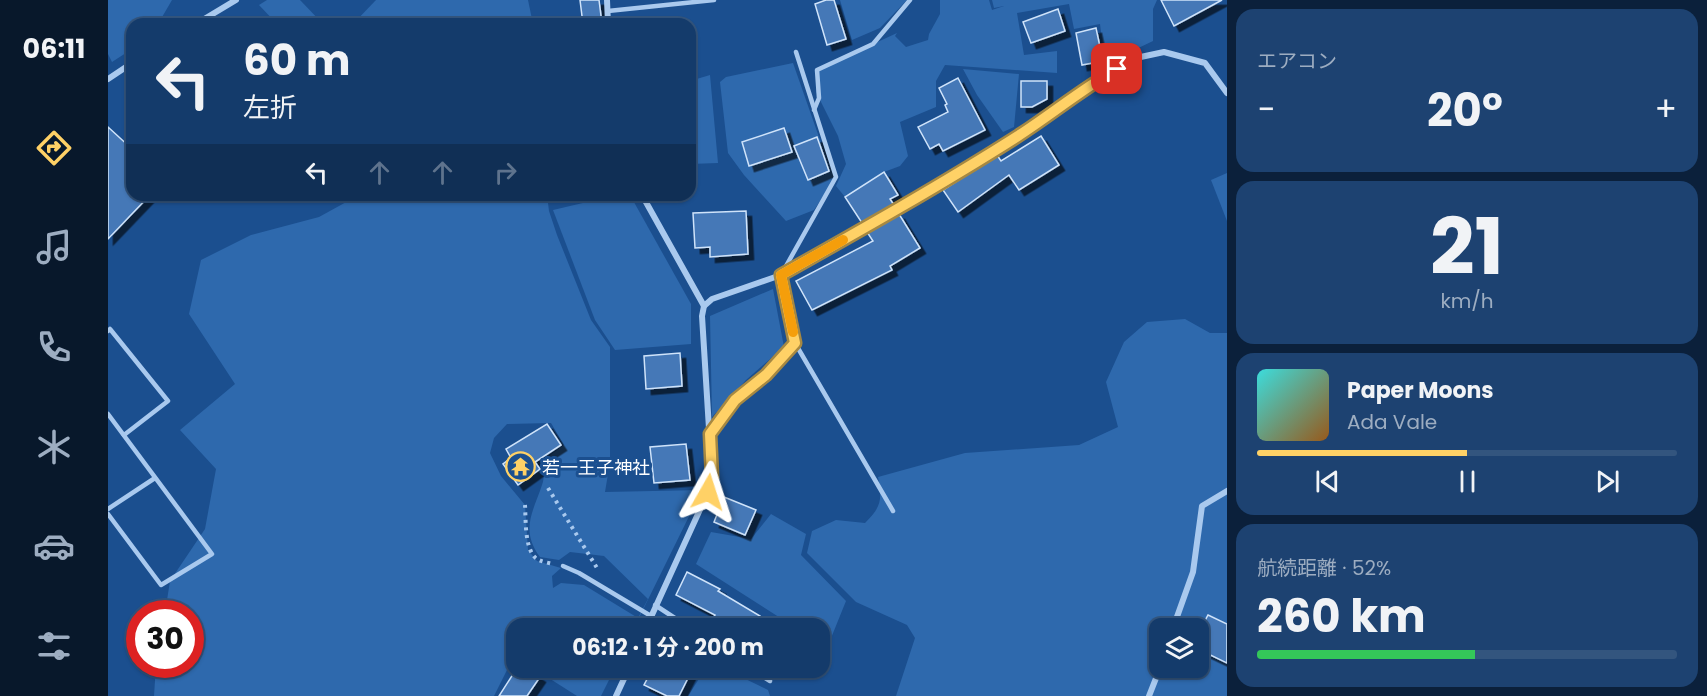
<!DOCTYPE html>
<html lang="ja">
<meta charset="utf-8">
<style>
:root{--surface:#143b6b;--page:#1d4271;--text:#f1f3f6;--muted:#9dadc1;--line:#33557e;--accent:#ffd166}
body{margin:0;font-family:Poppins,"Noto Sans JP",sans-serif;background:var(--page);color:var(--text);height:100vh;display:flex;flex-direction:column;font-size:22px;white-space:nowrap}
*{box-sizing:border-box;margin:0}
p{font-size:20px;color:var(--muted)}
.icon{flex:none;width:33px;height:33px;fill:none;stroke:currentColor;stroke-width:2;stroke-linecap:round;stroke-linejoin:round}
.map{position:relative;flex:1;overflow:hidden}
.panel{display:flex;flex-direction:column;gap:9px;padding:9px;background:#0b203b;width:480px}
.panel>*{flex:none}
.top-card{position:absolute;left:18px;top:18px;width:570px;height:183px;border-radius:18px;box-shadow:0 2px 4px #0004,0 0 0 2px var(--line);background:#143b6b;color:var(--text);overflow:hidden}
.fabs{position:absolute;left:1041px;top:618px;display:grid;gap:12px}
.fabs a{display:grid;place-items:center;width:60px;height:60px;border-radius:12px;background:var(--surface);box-shadow:0 2px 4px #0004,0 0 0 2px var(--line);font-size:30px}
.speed{position:absolute;left:18px;top:600px;display:flex;gap:12px;font-size:30px;font-weight:700;text-align:center}
.speed>*{display:grid;place-content:center;width:78px;height:78px;border-radius:50%;background:var(--surface);box-shadow:0 2px 4px #0004,0 0 0 2px var(--line);line-height:1}
.speed .limit{border:9px solid #d22;background:#fff;color:#111}
.pin{position:absolute;display:grid;place-items:center;width:51px;height:51px;color:#fff;margin:-26px;border-radius:12px;box-shadow:0 3px 9px #0006}
.me{position:absolute;width:66px;margin:-33px;rotate:6deg;stroke-linejoin:round;filter:drop-shadow(0 0 4px #0008)}
.turn{display:flex;align-items:center;gap:21px;height:126px;padding:0 18px;font-size:27px}
.turn .icon{width:78px;height:78px;stroke-width:2.5}
.turn b{display:block;font-size:42px;line-height:51px}
.lanes{display:flex;align-items:center;height:57px;padding:0 18px;background:#0003;justify-content:center;gap:30px;direction:ltr}
.lanes .off{opacity:.35}
.big{font-size:45px;font-weight:700;line-height:1.1}
.panel .widget{flex:1;display:flex;flex-direction:column;justify-content:center;gap:9px;min-width:0;padding:0 21px;border-radius:18px;background:var(--page)}
.panel .dial{align-items:center;gap:0}
.dial b{font-size:78px;line-height:1}
.song{display:flex;align-items:center;gap:18px}
.cover{width:72px;height:72px;border-radius:9px;background:linear-gradient(135deg,hsl(180 70% 55%),hsl(30 70% 35%))}
.played{height:6px;border-radius:3px;background:linear-gradient(90deg,var(--accent) 50%,var(--line) 50%)}
.keys{display:flex;justify-content:space-around;direction:ltr}
.heat{display:flex;justify-content:space-between;align-items:center;font-size:33px;direction:ltr}
.charge{height:9px;border-radius:4px;background:linear-gradient(90deg,#34c759 52%,var(--line) 0)}
.trip{position:absolute;left:398px;top:618px;width:324px;height:60px;border-radius:18px;background:var(--surface);box-shadow:0 2px 4px #0004,0 0 0 2px var(--line);font-weight:700;line-height:60px;text-align:center}
main{display:flex;flex:1;min-height:0}
.dock{display:flex;flex-direction:column;width:108px;justify-content:space-around;align-items:center;background:#08182b;color:var(--muted)}
.dock .icon{width:42px;height:42px}
.dock .selected{color:var(--accent)}
.dock b{font-size:27px;color:var(--text)}
.map>svg:first-child{display:block}
.green{fill:#2e69ad;fill-rule:evenodd}
.building{fill:#4478b7;stroke:#cfe3fa;stroke-width:1.5;filter:url(#shadow)}
.lines{fill:none;stroke-linecap:round;stroke-linejoin:round}
.path{stroke:#a9c9ee;stroke-width:4;stroke-dasharray:3 4.5;stroke-linecap:butt}
.lane{stroke:#a9c9ee;stroke-width:4.5}
.street{stroke:#a9c9ee;stroke-width:6}
.route-casing{stroke:#a68842;stroke-width:15}
.route{stroke:#ffd166;stroke-width:10}
.slow{stroke:#f59e0b;stroke-width:10}
.labels{text-anchor:middle;dominant-baseline:central;stroke-width:6;stroke-linejoin:round;paint-order:stroke}
.poi-label{font-size:18px;fill:#fff;stroke:#1b4f8f;text-anchor:start}
</style>
<main>
<nav class="dock">
<b>06:11</b>
<svg class="icon selected" aria-label="directions" viewBox="0 0 24 24"><path d="M12 3l9 9-9 9-9-9zM9 14v-3h6M13 9l2 2-2 2"/></svg>
<svg class="icon" aria-label="music" viewBox="0 0 24 24"><path d="M9 18V5l10-2v13"/><circle cx="6" cy="18" r="3"/><circle cx="16" cy="16" r="3"/></svg>
<svg class="icon" aria-label="phone" viewBox="0 0 24 24"><path d="M5 4h4l2 5-3 2q2 4 5 5l2-3 5 2v4C11 20 4 13 5 4z"/></svg>
<svg class="icon" aria-label="climate" viewBox="0 0 24 24"><path d="M12 3v18M4 7l16 10M4 17L20 7"/></svg>
<svg class="icon" aria-label="car" viewBox="0 0 24 24"><path d="M5 17H2v-5l4-1 3-4h7l3 4 3 1v5h-3M9 17h6M6 11h13"/><circle cx="7" cy="17" r="2"/><circle cx="17" cy="17" r="2"/></svg>
<svg class="icon" aria-label="filters" viewBox="0 0 24 24"><path d="M4 7h16M4 17h16"/><circle cx="9" cy="7" r="2"/><circle cx="15" cy="17" r="2"/></svg>
</nav>
<div class="map">
<svg width="1119" height="696" viewBox="0 0 1119 696">
<defs>
<filter id="shadow"><feDropShadow dx="5.5" dy="5.5" stdDeviation="0" flood-color="#0009"/></filter>
</defs>
<rect width="100%" height="100%" fill="#1b4f8f"/>
<g class="green">
<polygon points="0,0 64,0 50,24 24,24 24,49 4,62 0,54"/>
<polygon points="159,0 192,0 215,24 169,24 151,5"/>
<polygon points="268,0 420,0 425,24 245,24"/>
<polygon points="732,0 799,0 772,28 744,40"/>
<polygon points="832,0 881,0 884,10 896,6 886,8 884,0 1049,0 1045,9 1045,41 997,64 992,24 966,29 961,4 909,13 916,55 949,51 949,73 837,65 828,81 828,107 792,122 800,156 792,166 776,172 737,197 728,186 738,164 730,136 708,92 709,70 789,33 787,36 798,47 820,40 821,34 832,14"/>
<polygon points="685,63 719,160 728,177 706,210 678,221 636,175 620,153 612,82 618,77"/>
<polygon points="855,69 911,74 906,127 895,132 869,95"/>
<polygon points="602,75 610,163 582,164 582,81"/>
<polygon points="1119,173 1119,221 1103,180"/>
<path d="M251,195H439L441,211L449,235L483,320L502,347V462L497,492L594,490L526,628H408V657L406,656L386,696H46L48,665L82,664V614L57,613L62,581L97,529L108,469L72,430L127,384L81,314L93,260L143,235L211,217ZM443,423L456,445C451,449 441,455 438,461C435,468 437,478 434,485C425,512 412,530 432,557L451,560L462,552L496,556L540,599L530,618L476,585L453,583L445,588L444,576L453,568L429,561L420,550L417,505L393,476L382,453L386,438L399,424Z"/>
<polygon points="509,195 522,195 583,304 583,344 507,350 487,320 445,210"/>
<polygon points="665,289 676,347 638,380 604,417 602,316"/>
<path d="M1077,319L1102,333H1119V696H788L807,638L799,625L748,602L699,553L704,531L728,520L757,523C774,506 774,500 770,477L857,453L971,445L1010,427L998,382L1016,342L1039,322ZM1052,628H1090V668H1052Z"/>
<polygon points="663,514 698,534 693,555 738,601 719,648 711,643 711,628 688,628 588,564 603,532 643,539"/>
<polygon points="425,668 507,668 493,696 469,696"/>
<polygon points="598,668 615,668 660,690 662,696 580,696"/>
</g>
<g class="building">
<polygon points="472,0 491,0 494,24 475,24"/>
<polygon points="718,0 726,0 738,39 719,45 707,4"/>
<polygon points="1053,0 1114,0 1066,26"/>
<polygon points="950,9 957,31 923,43 915,22"/>
<polygon points="988,28 995,61 974,65 968,33"/>
<polygon points="850,78 877,130 835,151 831,144 822,149 810,127 840,112 837,105 839,104 831,88"/>
<polygon points="913,81 939,81 939,99 924,107 913,107"/>
<polygon points="0,127 24,149 24,195 42,195 0,239"/>
<polygon points="676,128 684,152 641,166 634,142"/>
<polygon points="933,136 951,165 911,190 901,175 850,212 835,190 889,155 893,161"/>
<polygon points="709,137 721,171 700,180 686,146"/>
<polygon points="776,172 790,195 782,199 786,205 754,223 737,197"/>
<polygon points="638,211 640,254 602,257 602,247 587,248 585,213"/>
<polygon points="791,214 812,248 782,266 784,270 704,310 688,281 765,241 759,232"/>
<polygon points="572,353 574,386 538,389 536,356"/>
<polygon points="439,424 453,445 427,462 432,469 410,485 395,464 403,458 398,449"/>
<polygon points="578,444 582,480 546,483 542,447"/>
<polygon points="616,497 648,510 637,535 606,522"/>
<polygon points="579,572 612,589 610,591 652,616 644,628 614,628 603,622 607,615 568,595"/>
<polygon points="1100,615 1119,624 1119,663 1090,649 1090,634"/>
<polygon points="409,668 418,668 432,677 419,696 391,696"/>
<polygon points="545,668 585,668 571,696 559,696 536,685"/>
</g>
<g class="lines">
<g class="path">
<polyline points="440,488 489,568"/>
<path d="M417,505C418,519 416,554 431,560C435,562 441,563 445,564"/>
</g>
<g class="lane">
<polyline points="500,11 606,0"/>
<polyline points="688,52 728,177 673,275 687,343 785,511"/>
<polyline points="706,110 711,98 709,70 765,44 802,0"/>
<polyline points="0,331 2,329 60,401 16,435"/>
<polyline points="0,414 104,554 53,585 0,514"/>
<polyline points="602,434 627,400 658,375 687,343"/>
<polyline points="0,509 47,478"/>
<polyline points="455,566 471,573 543,616"/>
<polyline points="547,605 582,628"/>
<polyline points="641,668 662,681"/>
</g>
<g class="street">
<polyline points="499,0 500,24"/>
<polyline points="88,24 128,0"/>
<polyline points="0,79 24,63"/>
<polyline points="534,195 596,306"/>
<polyline points="538,628 600,492 604,477 594,316 596,306 604,299 673,275 806,200 913,134 989,80 1028,58 1056,52 1097,63 1119,93"/>
<polyline points="1065,628 1085,572 1094,506 1119,491"/>
<polyline points="508,696 521,668"/>
<polyline points="1041,696 1052,668"/>
</g>
</g>
<g class="lines">
<defs>
<path id="route" d="M600,492L604,477L602,434L627,400L658,375L687,343L673,275C753,230 833,185 910,136C944,114 974,89 1009,69"/>
</defs>
<use href="#route" class="route-casing"/>
<use href="#route" class="route"/>
<polyline class="slow" points="685,332 673,275 735,240"/>
</g>
<defs>
<symbol id="temple-ring" viewBox="-11 -11 22 22"><circle r="9.5" fill="#1b4f8f" stroke="#ffd166" stroke-width="1.5"/><path d="M0-6L5-2H3V0L6.5 2.5H4V6H1.5V3h-3V6H-4V2.5H-6.5L-3 0V-2H-5Z" fill="#ffd166"/></symbol>
</defs>
<g fill-rule="evenodd">
<use href="#temple-ring" x="396" y="450" width="33" height="33"/>
</g>
<g class="labels">
<g class="poi-label">
<text x="434" y="467">若一王子神社</text>
</g>
</g>
</svg>
<div class="fabs">
<a><svg class="icon" aria-label="layers" viewBox="0 0 24 24"><path d="M12 4l9 5-9 5-9-5zM3 14l9 5 9-5"/></svg></a>
</div>
<div class="speed"><div class="limit">30</div></div>
<div class="pin" style="left:1009px;top:69px;background:#d93025"><svg class="icon" aria-label="arrive" viewBox="0 0 24 24"><path d="M6 21V4h12l-3 4 3 4H6"/></svg></div>
<svg class="me" style="left:600px;top:492px" viewBox="-20 -20 40 40"><path d="M0-17L14 15 0 8-14 15z" fill="#ffd166" stroke="#fff" stroke-width="4"/></svg>
<div class="trip">06:12 · 1 分 · 200 m</div>
<div class="top-card">
<div class="turn"><svg class="icon" aria-label="left" viewBox="0 0 24 24"><path d="M17 20v-9H6M10 6l-5 5 5 5"/></svg><div><b>60 m</b>左折</div></div>
<div class="lanes"><svg class="icon" aria-label="left" viewBox="0 0 24 24"><path d="M17 20v-9H6M10 6l-5 5 5 5"/></svg><svg class="icon off" aria-label="ahead" viewBox="0 0 24 24"><path d="M12 20V5M6 11l6-6 6 6"/></svg><svg class="icon off" aria-label="ahead" viewBox="0 0 24 24"><path d="M12 20V5M6 11l6-6 6 6"/></svg><svg class="icon off" aria-label="right" viewBox="0 0 24 24"><path d="M7 20v-9h11M14 6l5 5-5 5"/></svg></div>
</div>
</div>
<section class="panel">
<div class="widget"><p>エアコン</p>
<div class="heat"><a>−</a><b class="big">20°</b><a>+</a></div>
</div>
<div class="widget dial"><b>21</b><p>km/h</p></div>
<div class="widget">
<div class="song"><i class="cover"></i><div><b>Paper Moons</b><p>Ada Vale</p></div></div>
<div class="played"></div>
<div class="keys"><svg class="icon" aria-label="previous" viewBox="0 0 24 24"><path d="M18 5L8 12l10 7zM5 5v14"/></svg><svg class="icon" aria-label="pause" viewBox="0 0 24 24"><path d="M8 5v14M16 5v14"/></svg><svg class="icon" aria-label="next" viewBox="0 0 24 24"><path d="M6 5l10 7-10 7zM19 5v14"/></svg></div>
</div>
<div class="widget"><p>航続距離 · 52%</p><b class="big">260 km</b><div class="charge"></div></div>
</section>
</main>
